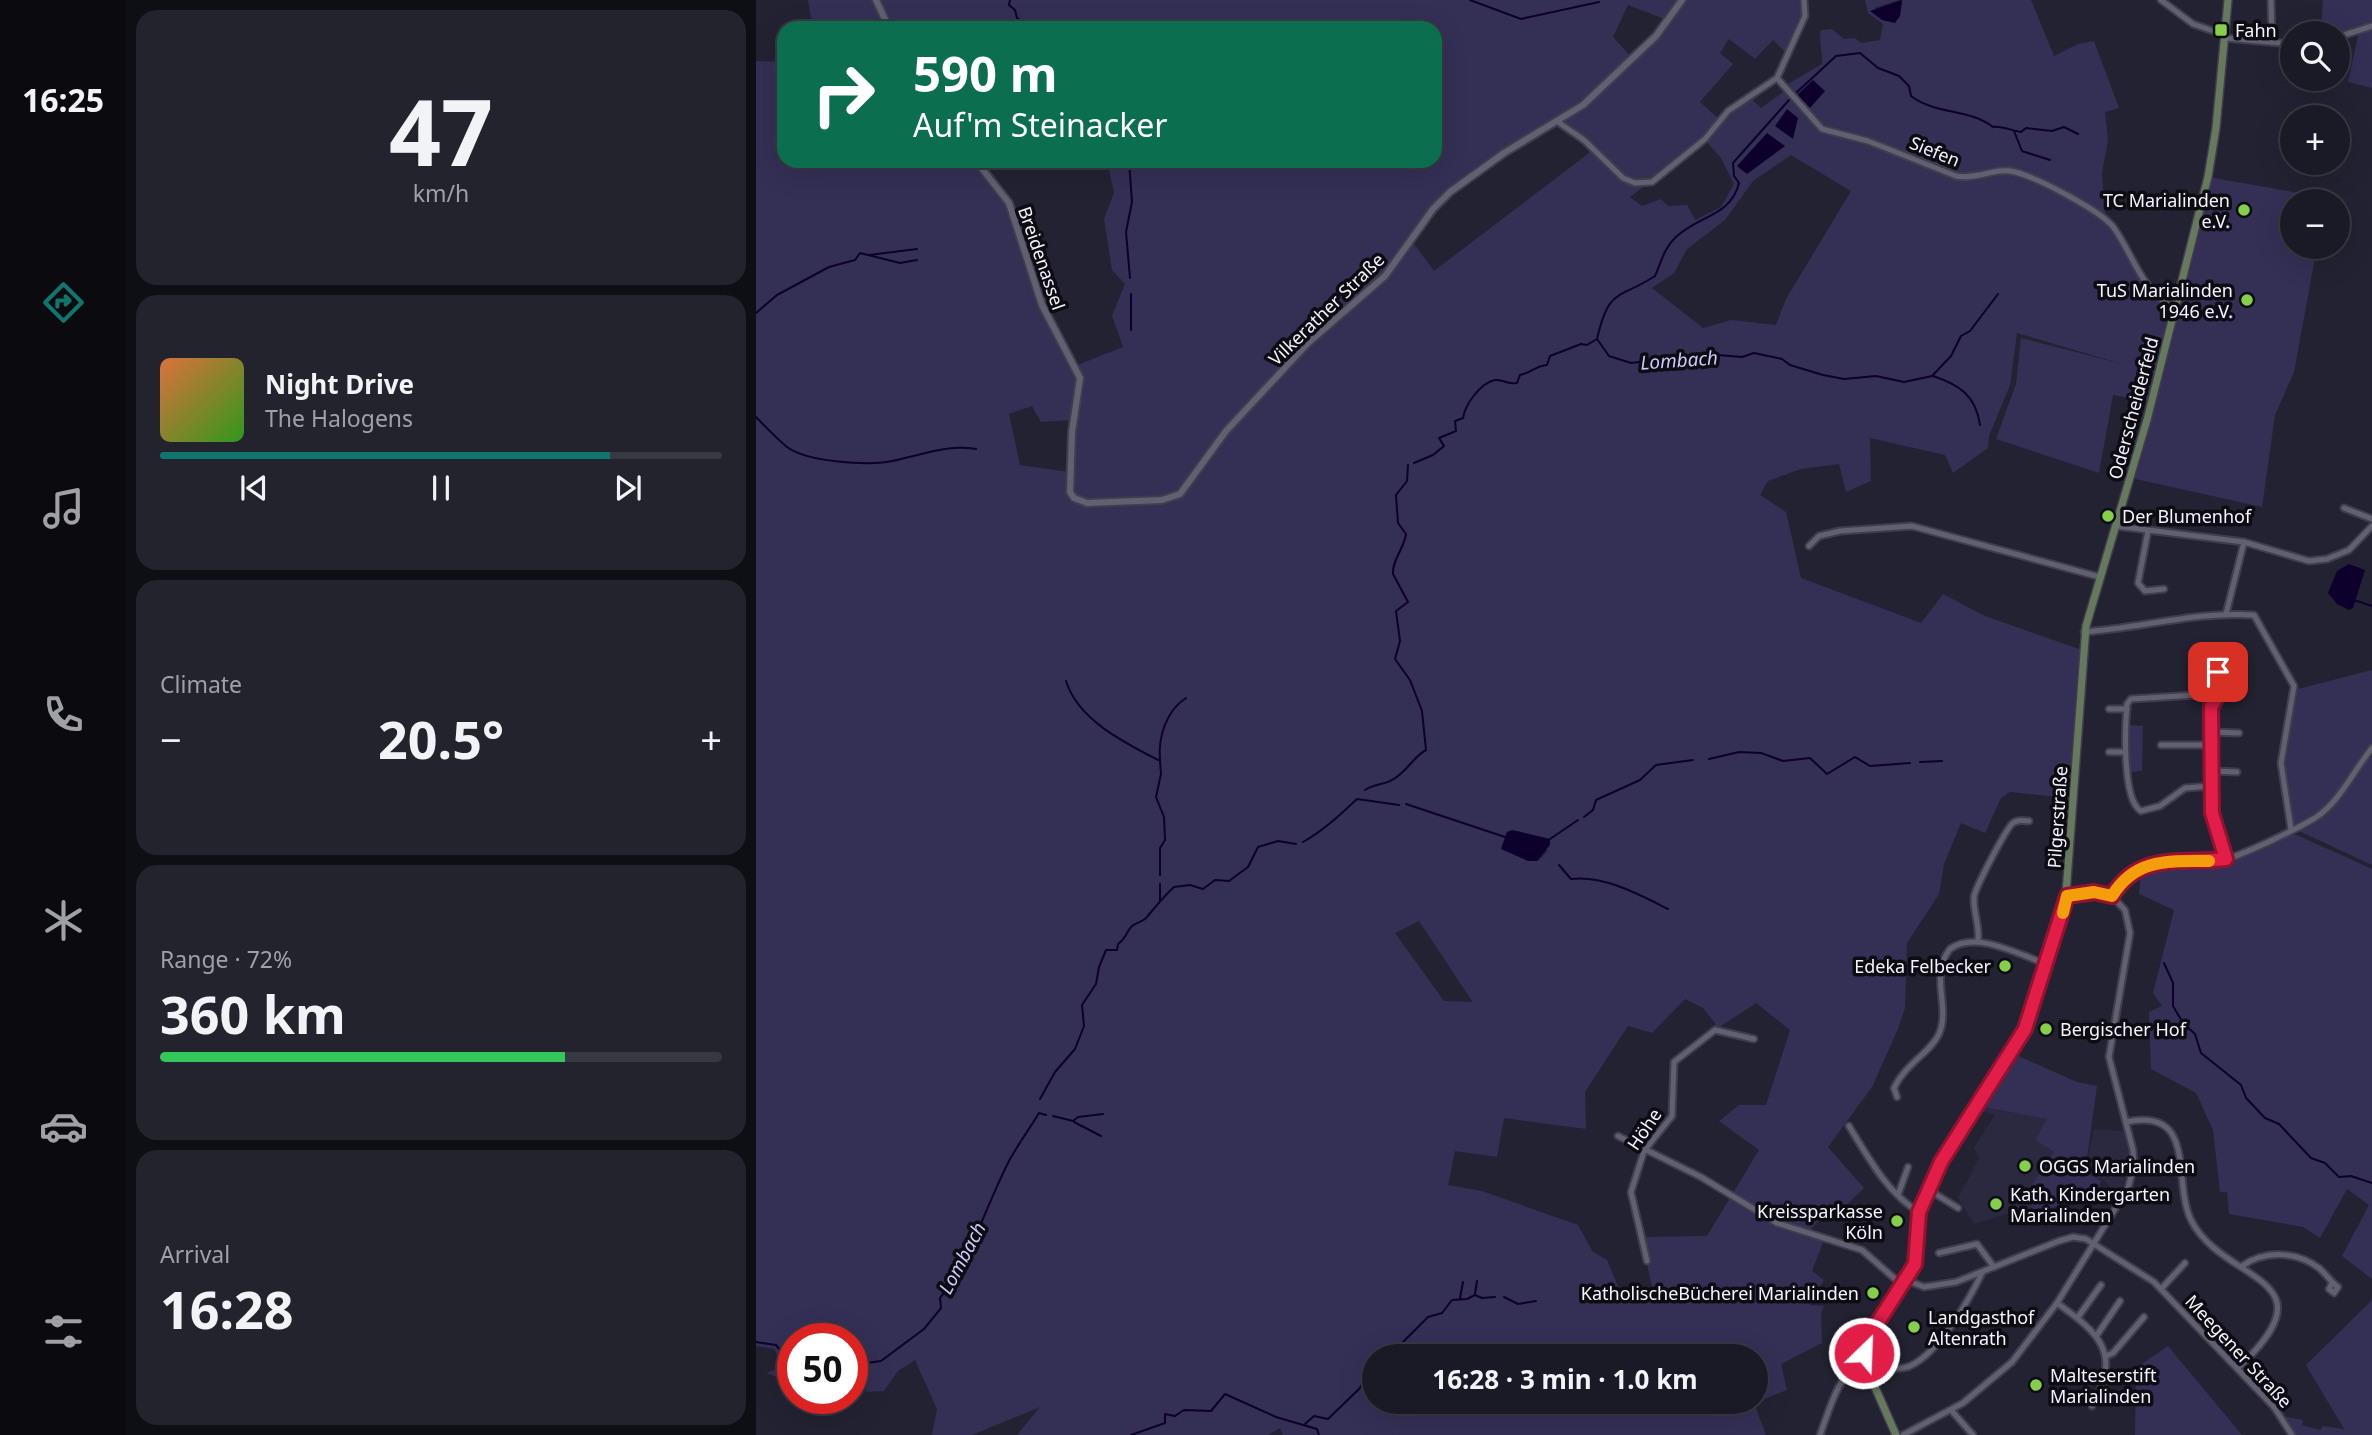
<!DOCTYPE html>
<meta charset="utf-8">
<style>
:root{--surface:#1a1a26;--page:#23232e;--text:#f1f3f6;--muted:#9fa1a7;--line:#383843;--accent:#0f766e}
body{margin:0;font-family:"Noto Sans",sans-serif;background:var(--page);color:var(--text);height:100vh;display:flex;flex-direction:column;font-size:26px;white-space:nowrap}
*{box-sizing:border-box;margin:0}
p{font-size:23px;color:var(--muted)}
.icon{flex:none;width:38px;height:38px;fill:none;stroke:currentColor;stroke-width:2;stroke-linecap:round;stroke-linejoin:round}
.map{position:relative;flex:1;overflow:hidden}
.sheet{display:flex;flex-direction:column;gap:10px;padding:10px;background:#0e0e15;width:630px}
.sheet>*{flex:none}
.guide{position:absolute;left:21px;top:21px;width:665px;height:147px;border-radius:21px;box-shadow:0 7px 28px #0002,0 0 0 2px var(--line);background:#0b6e4f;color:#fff;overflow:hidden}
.controls{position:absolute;left:1524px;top:21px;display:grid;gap:14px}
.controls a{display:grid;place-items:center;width:70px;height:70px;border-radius:50%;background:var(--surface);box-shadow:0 7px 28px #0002,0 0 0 2px var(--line);font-size:35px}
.speed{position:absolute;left:21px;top:1323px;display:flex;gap:14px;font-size:35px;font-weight:700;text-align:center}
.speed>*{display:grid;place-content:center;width:91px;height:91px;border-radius:50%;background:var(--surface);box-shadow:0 7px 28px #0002,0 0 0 2px var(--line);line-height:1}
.speed .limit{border:10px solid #d22;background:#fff;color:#111}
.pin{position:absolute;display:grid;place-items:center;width:60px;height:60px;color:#fff;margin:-30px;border-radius:14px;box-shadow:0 4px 10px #0006}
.me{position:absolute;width:77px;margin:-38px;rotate:24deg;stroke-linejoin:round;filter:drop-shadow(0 0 5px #0008)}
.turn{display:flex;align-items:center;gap:24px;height:147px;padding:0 21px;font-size:32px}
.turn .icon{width:91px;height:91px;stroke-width:2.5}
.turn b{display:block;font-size:49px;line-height:60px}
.big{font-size:52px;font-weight:700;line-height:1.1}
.sheet .card{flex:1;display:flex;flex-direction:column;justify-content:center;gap:10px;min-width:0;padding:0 24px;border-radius:21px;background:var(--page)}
.sheet .dial{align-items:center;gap:0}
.dial b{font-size:91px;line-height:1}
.song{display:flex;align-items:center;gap:21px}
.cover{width:84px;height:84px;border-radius:10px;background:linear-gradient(135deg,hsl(20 70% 55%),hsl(110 70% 35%))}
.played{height:7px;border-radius:4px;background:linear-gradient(90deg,var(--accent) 80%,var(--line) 80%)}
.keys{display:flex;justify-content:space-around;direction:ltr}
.heat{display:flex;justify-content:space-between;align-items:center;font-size:38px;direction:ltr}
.charge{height:10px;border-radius:5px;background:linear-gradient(90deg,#34c759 72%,var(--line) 0)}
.trip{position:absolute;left:606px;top:1344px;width:406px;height:70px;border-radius:35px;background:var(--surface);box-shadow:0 7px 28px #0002,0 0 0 2px var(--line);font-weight:700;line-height:70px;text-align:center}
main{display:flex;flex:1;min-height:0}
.tab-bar{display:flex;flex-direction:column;width:126px;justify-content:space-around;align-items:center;background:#0a0a0f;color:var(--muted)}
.tab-bar .icon{width:49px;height:49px}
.tab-bar .selected{color:var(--accent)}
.tab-bar b{font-size:32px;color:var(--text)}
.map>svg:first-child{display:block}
.built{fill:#2b293f}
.green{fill:#342f55;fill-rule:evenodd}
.water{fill:#0d002d}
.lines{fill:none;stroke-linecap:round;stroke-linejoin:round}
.stream{stroke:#0d002d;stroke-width:2}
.minor-casing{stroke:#403e4b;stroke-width:9}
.tertiary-casing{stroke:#403e4b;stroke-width:10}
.secondary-casing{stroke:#403e4b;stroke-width:10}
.minor{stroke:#616072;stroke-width:5}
.tertiary{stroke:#616072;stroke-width:6}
.secondary{stroke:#66795f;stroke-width:7}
.route-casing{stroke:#92132f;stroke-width:18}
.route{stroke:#e11d48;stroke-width:12}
.slow{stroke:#f59e0b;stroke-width:12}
.poi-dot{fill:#86cf4b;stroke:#0d0c13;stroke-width:2.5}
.labels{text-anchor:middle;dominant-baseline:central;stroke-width:7;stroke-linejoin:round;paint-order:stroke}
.poi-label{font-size:18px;fill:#f4f3fe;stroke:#0d0c13;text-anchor:start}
.street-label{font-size:18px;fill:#f4f3fe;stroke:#0d0c13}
.water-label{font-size:19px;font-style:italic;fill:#cdcafd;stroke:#0d0c13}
</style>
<main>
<nav class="tab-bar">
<b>16:25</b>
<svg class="icon selected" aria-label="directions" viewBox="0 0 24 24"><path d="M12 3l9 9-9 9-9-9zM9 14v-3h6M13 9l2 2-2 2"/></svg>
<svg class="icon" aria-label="music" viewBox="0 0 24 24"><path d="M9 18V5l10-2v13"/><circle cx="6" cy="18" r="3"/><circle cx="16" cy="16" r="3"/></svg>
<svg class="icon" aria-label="phone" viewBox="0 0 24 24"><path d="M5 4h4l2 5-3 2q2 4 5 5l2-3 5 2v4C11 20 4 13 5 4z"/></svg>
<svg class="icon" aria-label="climate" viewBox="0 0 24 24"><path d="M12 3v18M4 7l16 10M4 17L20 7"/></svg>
<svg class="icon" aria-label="car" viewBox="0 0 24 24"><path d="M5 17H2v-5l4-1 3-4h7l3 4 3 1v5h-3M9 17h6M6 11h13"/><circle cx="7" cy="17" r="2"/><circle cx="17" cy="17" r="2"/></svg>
<svg class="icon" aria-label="filters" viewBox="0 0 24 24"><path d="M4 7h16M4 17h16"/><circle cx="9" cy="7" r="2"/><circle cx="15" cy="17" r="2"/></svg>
</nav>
<section class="sheet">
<div class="card dial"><b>47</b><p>km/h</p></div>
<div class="card">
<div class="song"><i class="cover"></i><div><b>Night Drive</b><p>The Halogens</p></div></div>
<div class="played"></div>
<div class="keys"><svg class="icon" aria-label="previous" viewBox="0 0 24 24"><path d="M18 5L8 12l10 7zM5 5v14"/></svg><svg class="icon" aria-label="pause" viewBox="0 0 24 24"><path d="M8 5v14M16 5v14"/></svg><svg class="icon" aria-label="next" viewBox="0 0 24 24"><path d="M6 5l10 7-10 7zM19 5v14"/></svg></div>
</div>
<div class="card"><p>Climate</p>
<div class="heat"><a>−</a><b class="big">20.5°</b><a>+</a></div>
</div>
<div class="card"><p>Range · 72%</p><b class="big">360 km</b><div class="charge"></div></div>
<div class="card"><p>Arrival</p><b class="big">16:28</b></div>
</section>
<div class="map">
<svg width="1616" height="1435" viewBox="0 0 1616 1435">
<rect width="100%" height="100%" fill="#232232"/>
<polygon class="built" points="1226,1107 1291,1119 1280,1140 1329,1173 1338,1129 1368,1131 1374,1159 1366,1189 1358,1193 1348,1180 1343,1179 1341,1194 1276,1214 1260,1211 1218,1224 1202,1198 1223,1159 1218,1148 1239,1115 1224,1111"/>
<g class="green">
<path d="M52,0H1048L1049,10L1030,53L1017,40L999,59L973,39L964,53L977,64L944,102L964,120L993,97L1005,108L1030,90L1038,97L1040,95L1030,85L1066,64C1067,51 1062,42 1065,30L1076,29L1088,39L1099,38L1105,43L1124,40L1127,24L1112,13L1109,0H1143L1118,8L1144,16L1146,0H1275L1298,56L1322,44L1338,41L1363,108L1349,112L1352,140L1346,173L1349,213L1346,216C1370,248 1379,292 1418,309L1452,177L1571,198L1570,201H1536V247H1561L1538,372L1519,415L1506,507L1375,478L1395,402L1357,395L1343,473L1240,439L1260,384L1265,338L1366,364L1261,333L1254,385L1233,436L1232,448L1197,473L1189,455L1114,438L1115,481L1090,492L1083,464L1045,469L1012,481L1004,495L1030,512L1045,578L1165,623L1187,594L1229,616L1323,649L1327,648L1319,799L1254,792L1245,798L1229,833L1205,823L1188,864L1183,894L1151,943L1149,1008L1142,1029L1116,1087L1072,1147L1108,1188L1079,1216L1071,1212L1051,1233L1068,1240L1056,1271L1068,1280L1054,1305L1068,1306L1065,1313L1066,1343L1025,1364L1031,1390L998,1403L1010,1435H527L524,1428L512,1435H261L284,1407L216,1435H176L181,1409L159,1360L142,1371L128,1391L110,1392L111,1371L96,1374V1339H37V1383L10,1373L24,1368L26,1363L18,1349L0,1346V61L28,62V161H220L253,203L286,305L319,366L367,347L356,316L369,284L356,270L348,219L358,193L351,161H679V28H57ZM872,5L911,20L877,59L857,37ZM802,122L837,150L678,271L655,240C694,186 746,154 802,122ZM949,140L965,158L978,184L965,207L939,220L931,205L912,206L905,199L886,206L874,197ZM1035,155L1095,191L1030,299L1020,325L975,320L947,328L896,288L918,273L931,249L969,220L997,181ZM276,406L285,422L317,420L313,472L264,465L253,414ZM763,831L792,851L782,861L745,849L751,832ZM663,921L716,1001V1002L688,1001L639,933ZM929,999L947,1008L959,1023V1030L1000,1003L1034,1030L1010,1105H983L963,1121L1003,1150L951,1236L885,1237L897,1291H864L851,1260L837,1252L822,1225L726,1191L692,1185L699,1151L741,1157L748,1118L830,1129L829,1092L872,1026L896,1033ZM618,1356H999V1402H618Z"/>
<polygon points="1567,0 1616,0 1616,88 1592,82 1603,31 1582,37 1582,33 1565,33"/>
<polygon points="1616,670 1616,748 1568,809 1541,825 1535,821 1527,764 1542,689"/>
<polygon points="1373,725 1387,726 1386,771 1374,772"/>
<polygon points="1613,757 1616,757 1616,865 1543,831 1571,815"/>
<polygon points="1530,835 1541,835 1616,869 1616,1279 1586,1256 1613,1205 1591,1189 1564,1238 1547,1227 1473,1214 1471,1192 1464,1192 1457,1130 1440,1093 1395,1069 1393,1012 1406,1006 1397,993 1418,910 1383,894 1385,874 1397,866 1470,864"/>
<polygon points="1260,1055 1321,1082 1341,1086 1329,1172 1345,1181 1341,1194 1276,1214 1275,1201 1267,1198 1298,1152 1279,1140 1291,1119 1227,1107"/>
<polygon points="1616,1300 1616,1435 1536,1435 1525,1416 1547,1420 1546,1425 1564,1430 1567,1426 1588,1429 1550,1365"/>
<polygon points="1412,1346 1486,1435 1379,1435 1380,1368"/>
</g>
<g class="water">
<polygon points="1146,0 1144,16 1139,23 1126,20 1114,11"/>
<polygon points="1057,80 1069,91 1054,108 1041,95"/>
<polygon points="1031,109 1042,118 1037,139 1019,126"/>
<polygon points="1011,133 1029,146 991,174 981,166"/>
<polygon points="1593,564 1609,570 1597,608 1593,610 1581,604 1572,593 1581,571"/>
<polygon points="756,830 794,839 794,845 781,861 772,861 745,849 751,832"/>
</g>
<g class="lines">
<g class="stream">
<polyline points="254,0 253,5 259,10 261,18 275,28"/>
<polyline points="714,0 765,19 843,2"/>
<path d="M1040,93L1080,56L1104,53L1122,68L1143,76L1153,86L1155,96C1180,115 1212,108 1237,127C1245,125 1256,131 1265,132L1270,128L1296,131L1308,127L1322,134"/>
<polyline points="1258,131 1266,151 1294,160"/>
<polyline points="373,161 376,202 370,232 374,278"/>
<polyline points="113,255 161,249"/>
<polyline points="375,294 375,330"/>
<polyline points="0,313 21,295 73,267 99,260 104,253 144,263 161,260"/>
<path d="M841,339C853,287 862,300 899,276C905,263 908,248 919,238C940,216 975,217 983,183L978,176L977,163L1033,100"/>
<path d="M1177,376C1204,385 1220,396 1224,425"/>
<path d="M0,417C10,427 20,438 31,447C51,462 112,466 136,461C166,455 190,444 220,449"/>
<path d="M658,463L677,455L688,446L683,438L700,431L699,421L707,418C709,405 724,383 739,380C748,379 752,385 761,383L764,375C775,373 779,366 791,365L794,356L825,344L831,345L841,339L853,356L875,363L892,361L904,366L925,364L962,355L986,357L998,353L1026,359L1034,365L1067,375L1088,379L1120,376L1148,382L1176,376L1195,356L1205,336L1214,331L1242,294"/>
<polyline points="1598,600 1616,606"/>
<path d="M310,681C322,720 369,743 404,761L405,774L400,797L408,817L409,840L404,848V875"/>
<polyline points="953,759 983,752 1005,753 1027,761 1054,758 1071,774 1099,757 1114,766 1154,763"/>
<path d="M404,760C402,737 410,711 430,698"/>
<polyline points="1164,762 1186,761"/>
<path d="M609,790C620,783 628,785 636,780C651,772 657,757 670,750L666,711L654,680L639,659L644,641L640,611L652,602L637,574C636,560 648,549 650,534L642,523L640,495L651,481L652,465"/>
<polyline points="650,804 749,837"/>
<polyline points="828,817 837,810 840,800 884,780 900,765 937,760"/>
<polyline points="794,839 822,820"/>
<path d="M547,842C568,830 584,815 601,799L643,805"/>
<path d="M803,865L815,879C848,875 884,895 912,909"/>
<polyline points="404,884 404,901"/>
<polyline points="1408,963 1417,983 1417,1006 1427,1023 1439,1034 1445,1053 1485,1085 1490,1098 1509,1118 1523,1124 1555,1158 1569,1163 1583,1177 1595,1176 1616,1183"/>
<path d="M284,1099L299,1072L319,1049L328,1026L326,1005L340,984L343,967L350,950H361L362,944C370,939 370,932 376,926C381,922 387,922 391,917C400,906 408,896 418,887L434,885L447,889L459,880L473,881L492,867L502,847L522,841L540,844"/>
<polyline points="297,1116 317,1121 322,1117 347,1114"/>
<polyline points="318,1122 345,1136"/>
<polyline points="719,1294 721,1281"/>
<polyline points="748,1297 762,1304 780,1301"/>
<polyline points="704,1298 707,1282"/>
<polyline points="0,1342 20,1345 29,1356 32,1368 37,1371"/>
<polyline points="621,1356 640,1349 672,1317 686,1313 696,1300 711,1299 719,1295 726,1298 739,1297"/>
<path d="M96,1365L125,1361L168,1329L185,1308L184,1298C216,1257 230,1205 254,1159C263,1143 274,1128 283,1113L290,1115"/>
<polyline points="549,1424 558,1416 572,1419 604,1388 618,1359"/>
<polyline points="375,1435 409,1423 409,1414 419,1416 428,1410 455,1411 469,1394 520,1417 561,1429 563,1435"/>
</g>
<defs>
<g id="minor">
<polyline points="1405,0 1437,24 1469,35"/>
<polyline points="1515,0 1516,42"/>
<polyline points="1582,37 1616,26"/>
<polyline points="1469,38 1536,44"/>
<path d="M1021,78L1066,129L1112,141L1200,176C1221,180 1239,167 1259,172C1280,177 1346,211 1358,228C1380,260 1383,287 1419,309"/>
<polyline points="802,122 828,140 867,178 879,183 896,182 949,139 972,111 1021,78 1049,16 1048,0"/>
<polyline points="1588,508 1616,519"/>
<polyline points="1360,526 1488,542 1553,561 1571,559 1593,550 1616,526"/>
<polyline points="1392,531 1382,583 1389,591 1408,589"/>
<polyline points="1053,546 1063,536 1084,531 1156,526 1344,577"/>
<polyline points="1470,614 1488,542"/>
<path d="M1328,632C1385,628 1442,611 1498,615L1538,686L1525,763L1535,829"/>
<polyline points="1462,662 1460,699 1455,707 1456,813 1470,859"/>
<path d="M1455,707L1448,698L1439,695L1375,699L1371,704C1369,727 1366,800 1385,811L1404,806L1429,788L1456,786"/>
<polyline points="1353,709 1371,709"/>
<polyline points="1456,732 1483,733"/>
<polyline points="1405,745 1456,745"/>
<polyline points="1353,752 1369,752"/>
<polyline points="1456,771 1481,772"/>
<path d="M1356,896C1387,842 1426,872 1471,859C1493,852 1539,830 1559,818C1584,802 1597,771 1616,748"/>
<path d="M1222,941C1224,926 1217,912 1218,897C1219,888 1251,827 1257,823C1263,819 1267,821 1273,821"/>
<path d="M1141,1097L1138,1088C1150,1063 1175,1052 1183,1034C1195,1007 1173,975 1194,949C1220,930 1263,955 1291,964"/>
<path d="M1370,1122C1442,1107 1416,1181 1435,1220C1467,1284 1581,1275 1482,1368"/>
<path d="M1093,1126C1112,1157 1131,1193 1163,1212"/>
<polyline points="862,1136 945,1177 1021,1223 1106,1250 1146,1285"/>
<polyline points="1173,1190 1202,1208"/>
<polyline points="1142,1195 1152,1167"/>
<polyline points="1183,1253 1221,1244 1238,1267"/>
<polyline points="891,1261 875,1192 888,1151 916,1116 918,1062 959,1030 998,1039"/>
<path d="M1486,1266C1509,1250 1540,1251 1563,1268C1570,1274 1575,1282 1582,1287L1578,1293L1573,1289L1576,1283"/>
<polyline points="1150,1280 1168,1287 1200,1282 1303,1241 1317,1237 1330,1239 1398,1282 1518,1407 1536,1435"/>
<polyline points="1405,1289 1429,1263"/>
<path d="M1301,1303C1344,1334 1366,1353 1336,1406"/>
<polyline points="1322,1317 1345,1285"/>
<polyline points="1341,1335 1364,1301"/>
<polyline points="1350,1356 1357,1353 1388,1317"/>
<path d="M1128,1370C1137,1367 1146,1370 1154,1366C1183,1353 1213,1300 1226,1273"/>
<polyline points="1195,1410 1217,1435"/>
<path d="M1064,1435C1074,1408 1082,1374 1108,1359"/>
<polyline points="1147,1435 1207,1403 1256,1362 1301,1303 1372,1188 1378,1165 1377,1150 1353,1057 1374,933 1369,910 1356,896 1338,892 1311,896"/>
</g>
<g id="tertiary">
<polyline points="120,0 133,28"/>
<polyline points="220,161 253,203 286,305 324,378 316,432 314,492 318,498 331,503 406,500 424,494 470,431 552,343 629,276 677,209 694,192 748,153 827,105 900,36 926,0"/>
</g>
<polyline id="secondary" points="1140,1435 1111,1369 1109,1346 1159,1264 1163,1212 1185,1162 1269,1029 1309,907 1330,626 1391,420 1452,177 1460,128 1472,0"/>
</defs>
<use href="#minor" class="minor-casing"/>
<use href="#tertiary" class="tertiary-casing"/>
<use href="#secondary" class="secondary-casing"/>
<use href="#minor" class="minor"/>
<use href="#tertiary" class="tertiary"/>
<use href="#secondary" class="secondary"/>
</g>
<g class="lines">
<defs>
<path id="route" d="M1108,1353L1117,1330L1159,1264L1163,1212L1185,1162L1269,1029L1311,896L1338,892L1356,896C1383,851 1426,864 1470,859L1456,813L1455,707L1460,699L1462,672"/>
</defs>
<use href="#route" class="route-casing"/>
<use href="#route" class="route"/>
<path class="slow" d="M1307,913L1311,896L1338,892L1356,896C1379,858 1413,861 1453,861"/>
</g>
<g class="poi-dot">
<rect x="1458" y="23" width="14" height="14" rx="3.5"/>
<circle cx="1488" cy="210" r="7"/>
<circle cx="1491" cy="300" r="7"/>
<circle cx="1352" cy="516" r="7"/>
<circle cx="1249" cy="966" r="7"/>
<circle cx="1290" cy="1029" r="7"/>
<circle cx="1269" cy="1166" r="7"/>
<circle cx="1240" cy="1204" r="7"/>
<circle cx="1141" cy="1221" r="7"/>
<circle cx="1117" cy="1293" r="7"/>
<circle cx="1158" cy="1327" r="7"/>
<circle cx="1280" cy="1385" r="7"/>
</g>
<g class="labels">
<g class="poi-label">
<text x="1479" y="30">Fahn</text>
<text x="1474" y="200" text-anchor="end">TC Marialinden<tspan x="1474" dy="21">e.V.</tspan></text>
<text x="1477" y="290" text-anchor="end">TuS Marialinden<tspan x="1477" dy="21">1946 e.V.</tspan></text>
<text x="1366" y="516">Der Blumenhof</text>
<text x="1235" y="966" text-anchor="end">Edeka Felbecker</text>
<text x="1304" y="1029">Bergischer Hof</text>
<text x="1283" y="1166">OGGS Marialinden</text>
<text x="1254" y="1194">Kath. Kindergarten<tspan x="1254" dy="21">Marialinden</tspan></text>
<text x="1127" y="1211" text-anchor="end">Kreissparkasse<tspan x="1127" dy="21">Köln</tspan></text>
<text x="1103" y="1293" text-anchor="end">KatholischeBücherei Marialinden</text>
<text x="1172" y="1317">Landgasthof<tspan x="1172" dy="21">Altenrath</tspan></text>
<text x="1294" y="1375">Malteserstift<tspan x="1294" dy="21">Marialinden</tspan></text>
</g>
<g class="street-label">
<text transform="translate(1179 151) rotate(22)">Siefen</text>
<text transform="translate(286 258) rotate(71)">Breidenassel</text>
<text transform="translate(570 309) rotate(-44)">Vilkerather Straße</text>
<text transform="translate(1377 408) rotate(-75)">Oderscheiderfeld</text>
<text transform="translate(1301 817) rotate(-86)">Pilgerstraße</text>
<text transform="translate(888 1129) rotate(-56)">Höhe</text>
<text transform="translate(1483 1351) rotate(47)">Meegener Straße</text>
</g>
<g class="water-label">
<text transform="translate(923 360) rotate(-4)">Lombach</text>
<text transform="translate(206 1258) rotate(-62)">Lombach</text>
</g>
</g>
</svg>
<div class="controls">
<a><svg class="icon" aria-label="search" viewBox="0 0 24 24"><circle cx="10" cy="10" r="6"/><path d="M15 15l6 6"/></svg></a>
<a>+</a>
<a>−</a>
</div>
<div class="speed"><div class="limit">50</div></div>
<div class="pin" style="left:1462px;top:672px;background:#d93025"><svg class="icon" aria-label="arrive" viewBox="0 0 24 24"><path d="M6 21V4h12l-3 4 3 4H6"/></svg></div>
<svg class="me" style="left:1108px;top:1353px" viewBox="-20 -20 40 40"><circle r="17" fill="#e11d48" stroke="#fff" stroke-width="3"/><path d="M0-11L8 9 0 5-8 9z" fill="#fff"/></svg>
<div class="trip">16:28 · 3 min · 1.0 km</div>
<div class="guide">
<div class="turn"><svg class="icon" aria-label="right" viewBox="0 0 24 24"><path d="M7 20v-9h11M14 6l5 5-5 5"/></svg><div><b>590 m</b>Auf'm Steinacker</div></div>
</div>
</div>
</main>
